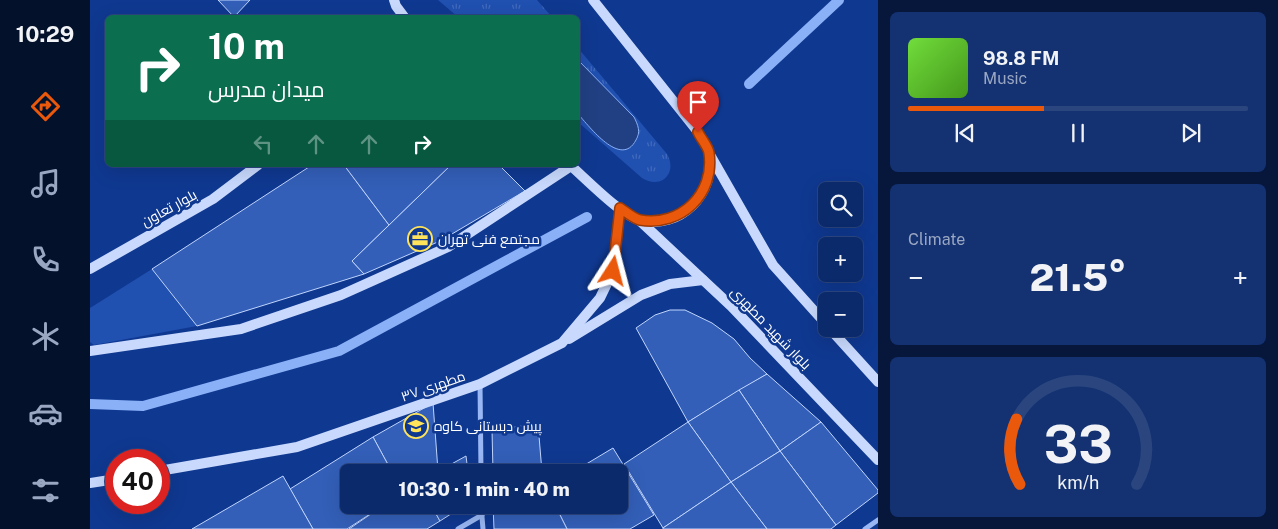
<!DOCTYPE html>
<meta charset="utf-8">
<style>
:root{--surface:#0b2a6c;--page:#143272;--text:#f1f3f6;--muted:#9aa7c2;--line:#2b467f;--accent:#ea580c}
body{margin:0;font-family:"Public Sans",Cairo,sans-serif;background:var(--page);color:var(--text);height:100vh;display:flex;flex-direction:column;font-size:19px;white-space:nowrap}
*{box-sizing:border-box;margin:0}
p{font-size:16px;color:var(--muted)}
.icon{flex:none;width:28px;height:28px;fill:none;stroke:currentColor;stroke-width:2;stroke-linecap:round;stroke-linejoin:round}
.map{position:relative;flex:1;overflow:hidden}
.drawer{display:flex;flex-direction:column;gap:12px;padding:12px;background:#06173b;width:400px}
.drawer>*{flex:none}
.hud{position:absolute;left:15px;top:15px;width:475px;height:152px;border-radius:8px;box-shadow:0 5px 20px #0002,0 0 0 1px var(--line);background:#0b6e4f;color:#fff;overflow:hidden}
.tools{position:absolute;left:728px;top:182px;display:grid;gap:10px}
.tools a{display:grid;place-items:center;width:45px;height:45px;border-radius:8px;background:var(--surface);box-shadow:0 5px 20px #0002,0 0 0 1px var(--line);font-size:25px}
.speed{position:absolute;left:15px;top:449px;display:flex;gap:10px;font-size:25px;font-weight:700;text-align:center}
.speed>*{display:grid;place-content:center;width:65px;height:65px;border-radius:50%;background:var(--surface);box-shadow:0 5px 20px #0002,0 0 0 1px var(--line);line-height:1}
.speed .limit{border:8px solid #d22;background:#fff;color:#111}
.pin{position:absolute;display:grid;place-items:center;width:42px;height:42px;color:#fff;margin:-51px -21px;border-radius:50% 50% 50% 0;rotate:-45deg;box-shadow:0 0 5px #0007}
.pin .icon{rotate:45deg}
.me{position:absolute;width:55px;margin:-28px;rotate:9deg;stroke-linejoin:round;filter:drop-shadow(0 0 4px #0008)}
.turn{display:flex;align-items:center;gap:18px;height:105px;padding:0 20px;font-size:22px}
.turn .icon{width:65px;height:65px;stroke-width:2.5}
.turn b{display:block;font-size:35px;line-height:42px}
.lanes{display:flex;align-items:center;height:48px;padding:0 20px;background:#0003;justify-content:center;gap:25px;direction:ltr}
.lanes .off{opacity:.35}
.big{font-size:38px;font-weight:800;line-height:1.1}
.drawer .widget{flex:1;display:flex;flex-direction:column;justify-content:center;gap:8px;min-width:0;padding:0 18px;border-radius:8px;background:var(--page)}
.drawer .dial{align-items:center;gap:0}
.dial svg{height:130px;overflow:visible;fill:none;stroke:var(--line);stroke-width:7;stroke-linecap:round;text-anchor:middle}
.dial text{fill:var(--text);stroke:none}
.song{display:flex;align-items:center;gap:15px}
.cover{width:60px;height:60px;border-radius:8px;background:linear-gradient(135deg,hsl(100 70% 55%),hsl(100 70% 35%))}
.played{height:5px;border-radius:2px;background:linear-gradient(90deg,var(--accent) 40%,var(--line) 40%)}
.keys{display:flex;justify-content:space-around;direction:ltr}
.heat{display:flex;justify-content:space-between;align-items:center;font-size:28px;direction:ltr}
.trip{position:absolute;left:250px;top:464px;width:288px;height:50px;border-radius:8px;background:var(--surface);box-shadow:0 5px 20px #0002,0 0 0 1px var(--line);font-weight:800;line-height:50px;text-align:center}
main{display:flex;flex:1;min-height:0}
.menu{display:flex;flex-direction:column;width:90px;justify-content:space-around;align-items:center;background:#04112b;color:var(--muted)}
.menu .icon{width:35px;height:35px}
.menu .selected{color:var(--accent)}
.menu b{font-size:22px;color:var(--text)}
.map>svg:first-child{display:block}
.grass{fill:url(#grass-tufts)}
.green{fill:#2050b0}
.water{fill:#214083;stroke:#8ab0f7}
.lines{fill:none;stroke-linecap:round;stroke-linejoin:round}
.stream{stroke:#8ab0f7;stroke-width:10}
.building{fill:#335fb8;stroke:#c0d5fe}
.street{stroke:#99b7f4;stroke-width:5}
.secondary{stroke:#c8d9fd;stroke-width:10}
.route-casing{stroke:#983908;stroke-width:12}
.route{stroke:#ea580c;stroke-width:9}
.labels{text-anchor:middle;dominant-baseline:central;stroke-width:5;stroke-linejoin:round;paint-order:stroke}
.street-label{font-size:14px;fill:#fff;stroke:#0f3890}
.poi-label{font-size:14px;fill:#fff;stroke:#0f3890;text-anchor:start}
</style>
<main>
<nav class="menu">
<b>10:29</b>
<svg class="icon selected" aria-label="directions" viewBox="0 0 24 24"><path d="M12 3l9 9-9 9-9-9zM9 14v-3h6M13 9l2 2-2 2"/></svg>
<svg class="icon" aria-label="music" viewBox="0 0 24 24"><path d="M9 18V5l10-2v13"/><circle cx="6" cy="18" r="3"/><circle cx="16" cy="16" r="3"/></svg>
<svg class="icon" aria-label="phone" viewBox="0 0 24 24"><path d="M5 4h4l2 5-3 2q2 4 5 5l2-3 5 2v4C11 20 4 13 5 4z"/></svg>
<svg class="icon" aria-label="climate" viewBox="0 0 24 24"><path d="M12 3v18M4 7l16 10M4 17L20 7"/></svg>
<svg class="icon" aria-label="car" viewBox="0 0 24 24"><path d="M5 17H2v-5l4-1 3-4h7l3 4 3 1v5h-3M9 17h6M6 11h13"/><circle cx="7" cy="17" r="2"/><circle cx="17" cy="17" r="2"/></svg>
<svg class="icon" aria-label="filters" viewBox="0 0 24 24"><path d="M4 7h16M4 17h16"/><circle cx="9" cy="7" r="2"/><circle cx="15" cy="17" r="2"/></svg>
</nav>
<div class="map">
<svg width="788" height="529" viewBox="0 0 788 529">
<defs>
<pattern id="grass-tufts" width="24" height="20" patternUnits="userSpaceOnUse" patternTransform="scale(1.25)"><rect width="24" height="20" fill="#2050b0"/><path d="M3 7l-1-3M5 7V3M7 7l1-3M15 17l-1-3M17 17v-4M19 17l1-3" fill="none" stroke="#416abc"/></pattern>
</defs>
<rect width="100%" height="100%" fill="#0f3890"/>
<g class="grass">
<polygon points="348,0 447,0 462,17 368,17"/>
<path d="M488,48L577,154C588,173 571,190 552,178L488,122V114L517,144L535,149L544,144L549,136L544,117L488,60Z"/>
</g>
<polygon class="green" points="62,269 107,326 4,345 0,342 0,308"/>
<path class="water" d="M488,60L544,117C548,125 551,132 546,140C531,169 499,126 488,114Z"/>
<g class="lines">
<g class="stream">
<polyline points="659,84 749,0"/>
<polyline points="0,404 53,406 249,351 497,217"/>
</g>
</g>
<g class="building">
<polygon points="128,0 160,0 144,17"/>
<polygon points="222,165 254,165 299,225 262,261 274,274 107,326 62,269"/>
<polygon points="254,165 361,165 299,225"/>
<polygon points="361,165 409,165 435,191 350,241 274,274 262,261"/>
<polygon points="580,310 595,310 622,323 644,339 660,358 677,374 598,422 546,328 565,315"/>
<polygon points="677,374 731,422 690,451 649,390"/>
<polygon points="649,390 690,451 641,482 598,422"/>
<polygon points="343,403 348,471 302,472 283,437"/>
<polygon points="598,422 641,482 573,528 534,464"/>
<polygon points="731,422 788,490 788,493 746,525 690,451"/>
<polygon points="448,424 452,472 403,472 402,430"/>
<polygon points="283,437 302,472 259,472 259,505 294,505 257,529 223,529 200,489"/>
<polygon points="523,448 564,515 540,529 477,529 465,505 529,505 529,472 483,472"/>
<polygon points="690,451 746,525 741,529 677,529 641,482"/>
<polygon points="376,456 378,472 347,472"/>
<polygon points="193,476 223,529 102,529"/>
<polygon points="641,482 677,529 573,529 573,528"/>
<polygon points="294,505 341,505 350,521 337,529 259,529"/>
<polygon points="341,505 375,505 350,521"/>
<polygon points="403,505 465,505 477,529 404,529"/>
</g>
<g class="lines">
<g class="street">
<polyline points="390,384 391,472"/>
<polyline points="391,505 393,529"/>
<polyline points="368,529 392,515"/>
<polyline points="775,529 788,520"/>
</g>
<g class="secondary">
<polyline points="304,0 306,6 315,18"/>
<polyline points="619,153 683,265 736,324"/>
<path d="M480,165C496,179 531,215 549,220C590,231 627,193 619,153C617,146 611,139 608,132L503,0"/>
<polyline points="549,220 641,306 788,460"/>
<polyline points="0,269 123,199 168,165"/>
<polyline points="740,329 788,382"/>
<polyline points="479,339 551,295 580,284 613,280"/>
<polyline points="0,351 151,329 251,295 358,247 481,166"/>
<polyline points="69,471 207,447 390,384 472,343 510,298 523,271 530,209"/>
<polyline points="0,483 26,479"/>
</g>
</g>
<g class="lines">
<defs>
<path id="route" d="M523,271L530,208C536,212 544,219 550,220C591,227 625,194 619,153C618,146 611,139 608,132"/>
</defs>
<use href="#route" class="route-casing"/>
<use href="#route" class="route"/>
</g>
<defs>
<symbol id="office-ring" viewBox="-11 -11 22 22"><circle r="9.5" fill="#0f3890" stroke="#ffe35b" stroke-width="1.5"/><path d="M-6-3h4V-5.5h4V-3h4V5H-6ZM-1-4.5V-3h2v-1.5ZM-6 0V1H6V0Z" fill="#ffe35b"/></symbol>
<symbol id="school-ring" viewBox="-11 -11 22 22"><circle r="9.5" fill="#0f3890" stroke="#ffe35b" stroke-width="1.5"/><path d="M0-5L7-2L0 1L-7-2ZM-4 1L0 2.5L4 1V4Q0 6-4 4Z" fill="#ffe35b"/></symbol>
</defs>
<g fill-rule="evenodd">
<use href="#office-ring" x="316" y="225" width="28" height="28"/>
<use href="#school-ring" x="312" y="412" width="28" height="28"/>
</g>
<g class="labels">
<g class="street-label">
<text transform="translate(79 208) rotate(-29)">بلوار تعاون</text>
<text transform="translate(681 328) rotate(46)">بلوار شهید مطهری</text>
<text transform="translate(343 386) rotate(-19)">مطهری ۳۷</text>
</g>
<g class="poi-label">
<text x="348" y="239">مجتمع فنی تهران</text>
<text x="344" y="426">پیش دبستانی کاوه</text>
</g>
</g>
</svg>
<div class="tools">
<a><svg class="icon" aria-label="search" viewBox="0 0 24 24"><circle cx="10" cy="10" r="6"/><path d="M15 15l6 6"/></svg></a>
<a>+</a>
<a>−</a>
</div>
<div class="speed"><div class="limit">40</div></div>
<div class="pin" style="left:608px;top:132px;background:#d93025"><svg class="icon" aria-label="arrive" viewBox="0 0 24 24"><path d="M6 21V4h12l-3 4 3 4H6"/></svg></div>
<svg class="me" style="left:523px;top:271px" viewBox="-20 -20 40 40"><path d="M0-17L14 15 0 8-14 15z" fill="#ea580c" stroke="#fff" stroke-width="4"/></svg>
<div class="trip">10:30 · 1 min · 40 m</div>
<div class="hud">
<div class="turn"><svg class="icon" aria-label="right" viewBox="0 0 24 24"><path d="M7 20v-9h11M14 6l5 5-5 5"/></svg><div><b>10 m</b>میدان مدرس</div></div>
<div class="lanes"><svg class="icon off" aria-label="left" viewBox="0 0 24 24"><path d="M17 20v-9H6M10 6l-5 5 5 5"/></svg><svg class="icon off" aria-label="ahead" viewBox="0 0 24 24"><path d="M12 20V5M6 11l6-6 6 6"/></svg><svg class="icon off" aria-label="ahead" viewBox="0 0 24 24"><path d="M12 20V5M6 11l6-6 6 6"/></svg><svg class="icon" aria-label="right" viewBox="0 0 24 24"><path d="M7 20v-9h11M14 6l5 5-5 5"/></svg></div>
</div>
</div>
<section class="drawer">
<div class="widget">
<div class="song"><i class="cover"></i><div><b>98.8 FM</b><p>Music</p></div></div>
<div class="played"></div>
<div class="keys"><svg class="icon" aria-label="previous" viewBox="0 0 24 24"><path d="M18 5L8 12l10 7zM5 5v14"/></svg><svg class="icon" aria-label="pause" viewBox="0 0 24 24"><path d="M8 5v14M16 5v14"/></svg><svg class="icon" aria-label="next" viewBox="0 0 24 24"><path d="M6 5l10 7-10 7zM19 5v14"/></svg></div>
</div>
<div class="widget"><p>Climate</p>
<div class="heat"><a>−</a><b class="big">21.5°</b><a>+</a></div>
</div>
<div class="widget dial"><svg viewBox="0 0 100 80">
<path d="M14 69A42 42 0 1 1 86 69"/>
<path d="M14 69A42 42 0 0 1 12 29" stroke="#ea580c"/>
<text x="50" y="56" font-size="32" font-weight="700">33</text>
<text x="50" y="72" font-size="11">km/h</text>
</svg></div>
</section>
</main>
